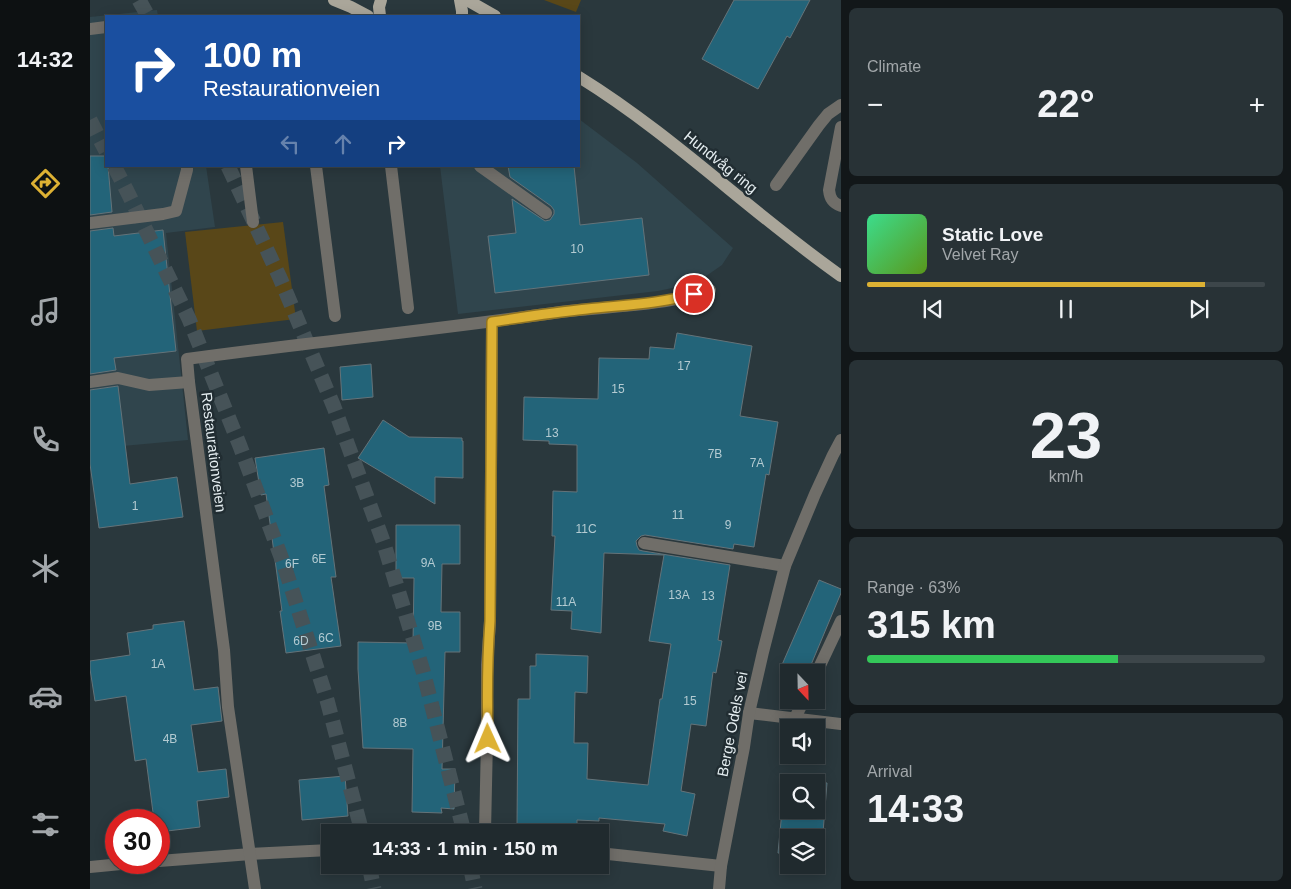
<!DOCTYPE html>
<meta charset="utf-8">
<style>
:root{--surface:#202a2e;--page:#283236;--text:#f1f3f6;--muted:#a2a7aa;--line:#3d464a;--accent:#ddb133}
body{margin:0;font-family:Arial,sans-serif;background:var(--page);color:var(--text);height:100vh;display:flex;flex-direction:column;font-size:19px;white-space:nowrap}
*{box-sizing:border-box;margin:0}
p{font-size:16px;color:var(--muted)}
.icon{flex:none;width:28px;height:28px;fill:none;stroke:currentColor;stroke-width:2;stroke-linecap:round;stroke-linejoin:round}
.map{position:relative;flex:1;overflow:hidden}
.panel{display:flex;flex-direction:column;gap:8px;padding:8px;background:#121719;width:450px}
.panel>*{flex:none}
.guide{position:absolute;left:15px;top:15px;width:475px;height:152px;border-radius:0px;box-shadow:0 2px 12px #0003,0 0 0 1px var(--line);background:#1a4fa0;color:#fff;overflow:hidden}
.needle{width:32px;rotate:158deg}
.fabs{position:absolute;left:690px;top:664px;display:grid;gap:10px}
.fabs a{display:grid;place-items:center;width:45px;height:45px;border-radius:0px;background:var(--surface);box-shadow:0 2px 12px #0003,0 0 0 1px var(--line);font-size:25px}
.speed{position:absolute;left:15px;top:809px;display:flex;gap:10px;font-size:25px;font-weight:700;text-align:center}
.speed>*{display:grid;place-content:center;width:65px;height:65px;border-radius:50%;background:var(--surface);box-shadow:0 2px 12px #0003,0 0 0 1px var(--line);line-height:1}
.speed .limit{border:8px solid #d22;background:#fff;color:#111}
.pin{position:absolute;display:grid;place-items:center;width:42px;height:42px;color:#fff;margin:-21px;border:2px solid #fff;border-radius:50%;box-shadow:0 1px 5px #0007}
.me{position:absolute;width:55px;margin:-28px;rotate:359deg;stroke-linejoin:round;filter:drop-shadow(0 0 4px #0008)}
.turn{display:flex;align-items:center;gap:18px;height:105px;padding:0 15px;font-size:22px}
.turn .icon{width:65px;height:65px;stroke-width:2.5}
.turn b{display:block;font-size:35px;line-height:42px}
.lanes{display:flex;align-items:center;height:48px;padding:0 15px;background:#0003;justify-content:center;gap:25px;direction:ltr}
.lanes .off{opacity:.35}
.big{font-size:38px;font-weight:700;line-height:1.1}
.panel .tile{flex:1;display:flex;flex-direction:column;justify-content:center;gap:8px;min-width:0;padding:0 18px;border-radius:8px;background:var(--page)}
.panel .dial{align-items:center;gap:0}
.dial b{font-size:65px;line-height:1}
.song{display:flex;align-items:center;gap:15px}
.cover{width:60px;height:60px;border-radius:8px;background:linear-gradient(135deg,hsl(150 70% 55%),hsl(90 70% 35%))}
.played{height:5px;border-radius:2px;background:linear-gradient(90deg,var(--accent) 85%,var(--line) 85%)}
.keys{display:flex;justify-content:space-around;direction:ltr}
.heat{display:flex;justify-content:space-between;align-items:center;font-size:28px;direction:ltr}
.charge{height:8px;border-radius:4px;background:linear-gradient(90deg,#34c759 63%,var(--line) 0)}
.trip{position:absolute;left:231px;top:824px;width:288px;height:50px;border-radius:0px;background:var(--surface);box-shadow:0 2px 12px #0003,0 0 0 1px var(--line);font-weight:700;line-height:50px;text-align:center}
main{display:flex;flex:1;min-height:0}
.tab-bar{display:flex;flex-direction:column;width:90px;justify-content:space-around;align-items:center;background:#0d1112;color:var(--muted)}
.tab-bar .icon{width:35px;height:35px}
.tab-bar .on{color:var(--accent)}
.tab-bar b{font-size:22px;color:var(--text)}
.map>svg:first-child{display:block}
.built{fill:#30454d}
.green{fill:#594718}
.building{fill:#236479;stroke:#647379;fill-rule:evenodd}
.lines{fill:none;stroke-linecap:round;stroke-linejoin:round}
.highway-tunnel{stroke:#465358;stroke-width:15;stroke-dasharray:15 8;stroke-linecap:butt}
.minor{stroke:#706e69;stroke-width:12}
.major{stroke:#aaa69a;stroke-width:12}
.route-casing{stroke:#907321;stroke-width:12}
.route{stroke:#ddb133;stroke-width:9}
.labels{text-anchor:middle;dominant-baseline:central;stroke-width:5;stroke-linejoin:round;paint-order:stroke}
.number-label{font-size:12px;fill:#b4cbd2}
.street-label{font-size:15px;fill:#e4edf0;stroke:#212d32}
</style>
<main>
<nav class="tab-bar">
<b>14:32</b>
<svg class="icon on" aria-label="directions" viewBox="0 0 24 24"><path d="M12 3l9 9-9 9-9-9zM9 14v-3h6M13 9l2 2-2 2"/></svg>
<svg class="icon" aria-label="music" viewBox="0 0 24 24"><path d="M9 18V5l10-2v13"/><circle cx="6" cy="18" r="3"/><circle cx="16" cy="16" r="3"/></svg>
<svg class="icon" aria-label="phone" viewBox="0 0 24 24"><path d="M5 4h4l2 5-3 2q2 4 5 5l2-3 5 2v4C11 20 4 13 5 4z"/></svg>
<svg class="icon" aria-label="climate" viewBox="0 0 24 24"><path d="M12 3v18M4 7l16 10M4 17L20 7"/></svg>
<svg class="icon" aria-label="car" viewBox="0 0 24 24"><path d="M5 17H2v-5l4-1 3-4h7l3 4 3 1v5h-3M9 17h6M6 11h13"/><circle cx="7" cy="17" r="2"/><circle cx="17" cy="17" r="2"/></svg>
<svg class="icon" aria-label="filters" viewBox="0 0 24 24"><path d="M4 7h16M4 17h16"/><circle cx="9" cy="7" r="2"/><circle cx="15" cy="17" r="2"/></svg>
</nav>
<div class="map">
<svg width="751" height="889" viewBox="0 0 751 889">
<rect width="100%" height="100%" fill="#2a383d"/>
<g class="built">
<polygon points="67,10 68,16 16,16 16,166 116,166 125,227 76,233 98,440 0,449 0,17"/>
<polygon points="489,119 547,163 643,248 632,265 606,283 568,291 368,314 350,166 489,166"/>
</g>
<g class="green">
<polygon points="454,0 491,0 486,12"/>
<polygon points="193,222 206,319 107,331 95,232"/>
</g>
<g class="building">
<polygon points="644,0 720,0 700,38 697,36 668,89 612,59"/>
<polygon points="0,156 16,156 16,166 18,166 22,212 0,215"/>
<polygon points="418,166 484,166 490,225 552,218 559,275 405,293 398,236 426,233 422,199 455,221 460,220 464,214 464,210 461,206 420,177"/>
<polygon points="23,228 24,236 73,230 86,351 24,358 26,370 0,374 0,231"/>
<polygon points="587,333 662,346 650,416 688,422 679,475 676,474 664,547 644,544 643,549 555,535 551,536 546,541 547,546 549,550 553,551 640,565 628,640 632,641 626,673 623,672 616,726 601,724 591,791 605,794 597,836 573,831 575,824 509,818 509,821 487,820 487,832 459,832 459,828 427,828 428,699 440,699 440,666 446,666 446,654 498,656 497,693 485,692 484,743 498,743 497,779 558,785 570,699 572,699 581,644 559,641 574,555 514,553 511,633 481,629 482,611 461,610 465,536 462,536 463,491 487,492 487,445 459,444 459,441 433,440 434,397 508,399 509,358 559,359 560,347 584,349"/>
<polygon points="281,364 283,397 252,400 250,367"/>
<polygon points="28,386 40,484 87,477 93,517 9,528 0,464 0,390"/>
<polygon points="293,420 319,437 372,438 372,441 373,441 373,478 345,477 345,504 268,458"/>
<polygon points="234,448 239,485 234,486 246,577 241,577 251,646 196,653 190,611 192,611 176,494 171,495 165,458"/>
<polygon points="306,525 370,525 370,564 352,564 351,612 370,612 370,652 355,652 352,769 365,769 364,809 351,808 352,813 322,812 323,749 273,748 268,669 268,642 323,643 324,578 306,578"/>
<polygon points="729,580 751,589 751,593 718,672 704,672 691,667"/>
<polygon points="94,621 104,690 128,687 132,721 101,725 108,772 136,769 139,797 107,801 110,827 69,832 69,820 64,820 56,759 45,761 36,696 5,701 0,669 0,661 40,655 37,633 63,629 63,625"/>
<polygon points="255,776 258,816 212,820 209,780"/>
<path d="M695,779L737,783L731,857H726V838H699V854L688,853ZM699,782H726V810H699Z"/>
</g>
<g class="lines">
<g class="highway-tunnel">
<polyline points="49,0 58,16"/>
<polyline points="0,120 16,151"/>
<polyline points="24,166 37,191 99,319 150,446 194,565 237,700 272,832"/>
<polyline points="138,166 190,278 244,407 293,541 333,671 374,832"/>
<polyline points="279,865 284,889"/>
<polyline points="380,865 385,889"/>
</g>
<g class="minor">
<polyline points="0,29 16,27"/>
<path d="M751,127L739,190C740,199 743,203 751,206"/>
<polyline points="156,166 163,222"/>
<polyline points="226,166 245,316"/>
<polyline points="301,166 318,308"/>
<polyline points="390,166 456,213"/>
<polyline points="686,185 729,125 738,114 751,105"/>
<polyline points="0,223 73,214 86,211 97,170 97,166"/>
<polyline points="0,382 28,378 59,385 99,382"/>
<polyline points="554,543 695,566"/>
<polyline points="726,674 751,621"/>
<polyline points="659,713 751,724"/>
<polyline points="705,718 714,700"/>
<polyline points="395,832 397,739 397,665 400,621 402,322"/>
<polyline points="510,854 518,854 631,866"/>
<polyline points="69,861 161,854 240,850"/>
<polyline points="0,867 52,862"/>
<path d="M165,889L138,707L134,650L99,382L97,359C221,342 346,330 470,312C509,307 549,307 587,299C598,297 609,293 620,290"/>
<polyline points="629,889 631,866 654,747 659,713 673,652 695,566 725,494 743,455 751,440"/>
</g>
<g class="major">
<polyline points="244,0 261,7 278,16"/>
<polyline points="370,0 372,11 372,16"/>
<polyline points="377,0 405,16"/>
<polyline points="290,16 289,7 291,0"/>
<path d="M489,77C583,135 661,213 751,276"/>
</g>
</g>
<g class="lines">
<defs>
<path id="route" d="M398,739C397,700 397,661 400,621L402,322C434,317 466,312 497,309C533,305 569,304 604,294"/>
</defs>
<use href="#route" class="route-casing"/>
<use href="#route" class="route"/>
</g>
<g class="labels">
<g class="number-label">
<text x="487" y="249">10</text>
<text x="594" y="366">17</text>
<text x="528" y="389">15</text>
<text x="462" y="433">13</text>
<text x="625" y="454">7B</text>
<text x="667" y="463">7A</text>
<text x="207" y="483">3B</text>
<text x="45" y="506">1</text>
<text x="588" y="515">11</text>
<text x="638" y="525">9</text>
<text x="496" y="529">11C</text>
<text x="229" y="559">6E</text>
<text x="338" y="563">9A</text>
<text x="202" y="564">6F</text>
<text x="589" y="595">13A</text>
<text x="618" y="596">13</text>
<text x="476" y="602">11A</text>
<text x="345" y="626">9B</text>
<text x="236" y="638">6C</text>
<text x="211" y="641">6D</text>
<text x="68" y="664">1A</text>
<text x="600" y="701">15</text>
<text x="310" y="723">8B</text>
<text x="80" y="739">4B</text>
</g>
<g class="street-label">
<text transform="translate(631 162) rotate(39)">Hundvåg ring</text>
<text transform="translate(124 452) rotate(83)">Restaurationveien</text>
<text transform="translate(642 724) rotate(-79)">Berge Odels vei</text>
</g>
</g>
</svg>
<div class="fabs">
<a><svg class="needle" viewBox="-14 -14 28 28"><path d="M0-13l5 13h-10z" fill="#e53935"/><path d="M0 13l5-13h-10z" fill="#a2a7aa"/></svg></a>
<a><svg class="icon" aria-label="sound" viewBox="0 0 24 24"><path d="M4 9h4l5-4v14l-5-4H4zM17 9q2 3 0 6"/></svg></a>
<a><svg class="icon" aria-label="search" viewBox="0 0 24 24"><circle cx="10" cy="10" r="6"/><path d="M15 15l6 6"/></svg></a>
<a><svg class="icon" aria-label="layers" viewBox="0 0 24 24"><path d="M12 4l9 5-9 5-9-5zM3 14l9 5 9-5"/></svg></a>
</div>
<div class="speed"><div class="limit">30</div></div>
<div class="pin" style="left:604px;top:294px;background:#d93025"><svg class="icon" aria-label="arrive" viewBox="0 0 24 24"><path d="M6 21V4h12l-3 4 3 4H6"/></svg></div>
<svg class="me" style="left:398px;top:739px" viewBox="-20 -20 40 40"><path d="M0-17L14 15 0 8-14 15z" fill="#ddb133" stroke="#fff" stroke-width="4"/></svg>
<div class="trip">14:33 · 1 min · 150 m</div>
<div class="guide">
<div class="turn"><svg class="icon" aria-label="right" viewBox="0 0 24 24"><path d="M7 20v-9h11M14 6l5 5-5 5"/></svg><div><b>100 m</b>Restaurationveien</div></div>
<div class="lanes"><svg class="icon off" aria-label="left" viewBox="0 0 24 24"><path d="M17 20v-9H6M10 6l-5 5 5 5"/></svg><svg class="icon off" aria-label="ahead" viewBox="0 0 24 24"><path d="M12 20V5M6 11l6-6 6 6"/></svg><svg class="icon" aria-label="right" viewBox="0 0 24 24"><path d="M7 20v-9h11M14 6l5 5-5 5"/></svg></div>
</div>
</div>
<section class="panel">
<div class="tile"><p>Climate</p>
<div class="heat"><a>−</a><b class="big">22°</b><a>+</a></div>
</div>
<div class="tile">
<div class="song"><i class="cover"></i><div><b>Static Love</b><p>Velvet Ray</p></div></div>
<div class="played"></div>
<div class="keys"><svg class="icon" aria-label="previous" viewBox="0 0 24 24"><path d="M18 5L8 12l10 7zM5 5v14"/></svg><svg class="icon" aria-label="pause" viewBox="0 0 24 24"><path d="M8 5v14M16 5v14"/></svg><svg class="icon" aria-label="next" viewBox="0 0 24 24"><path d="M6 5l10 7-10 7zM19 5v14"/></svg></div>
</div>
<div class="tile dial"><b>23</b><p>km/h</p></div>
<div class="tile"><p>Range · 63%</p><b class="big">315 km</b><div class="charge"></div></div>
<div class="tile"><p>Arrival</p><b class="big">14:33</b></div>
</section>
</main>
